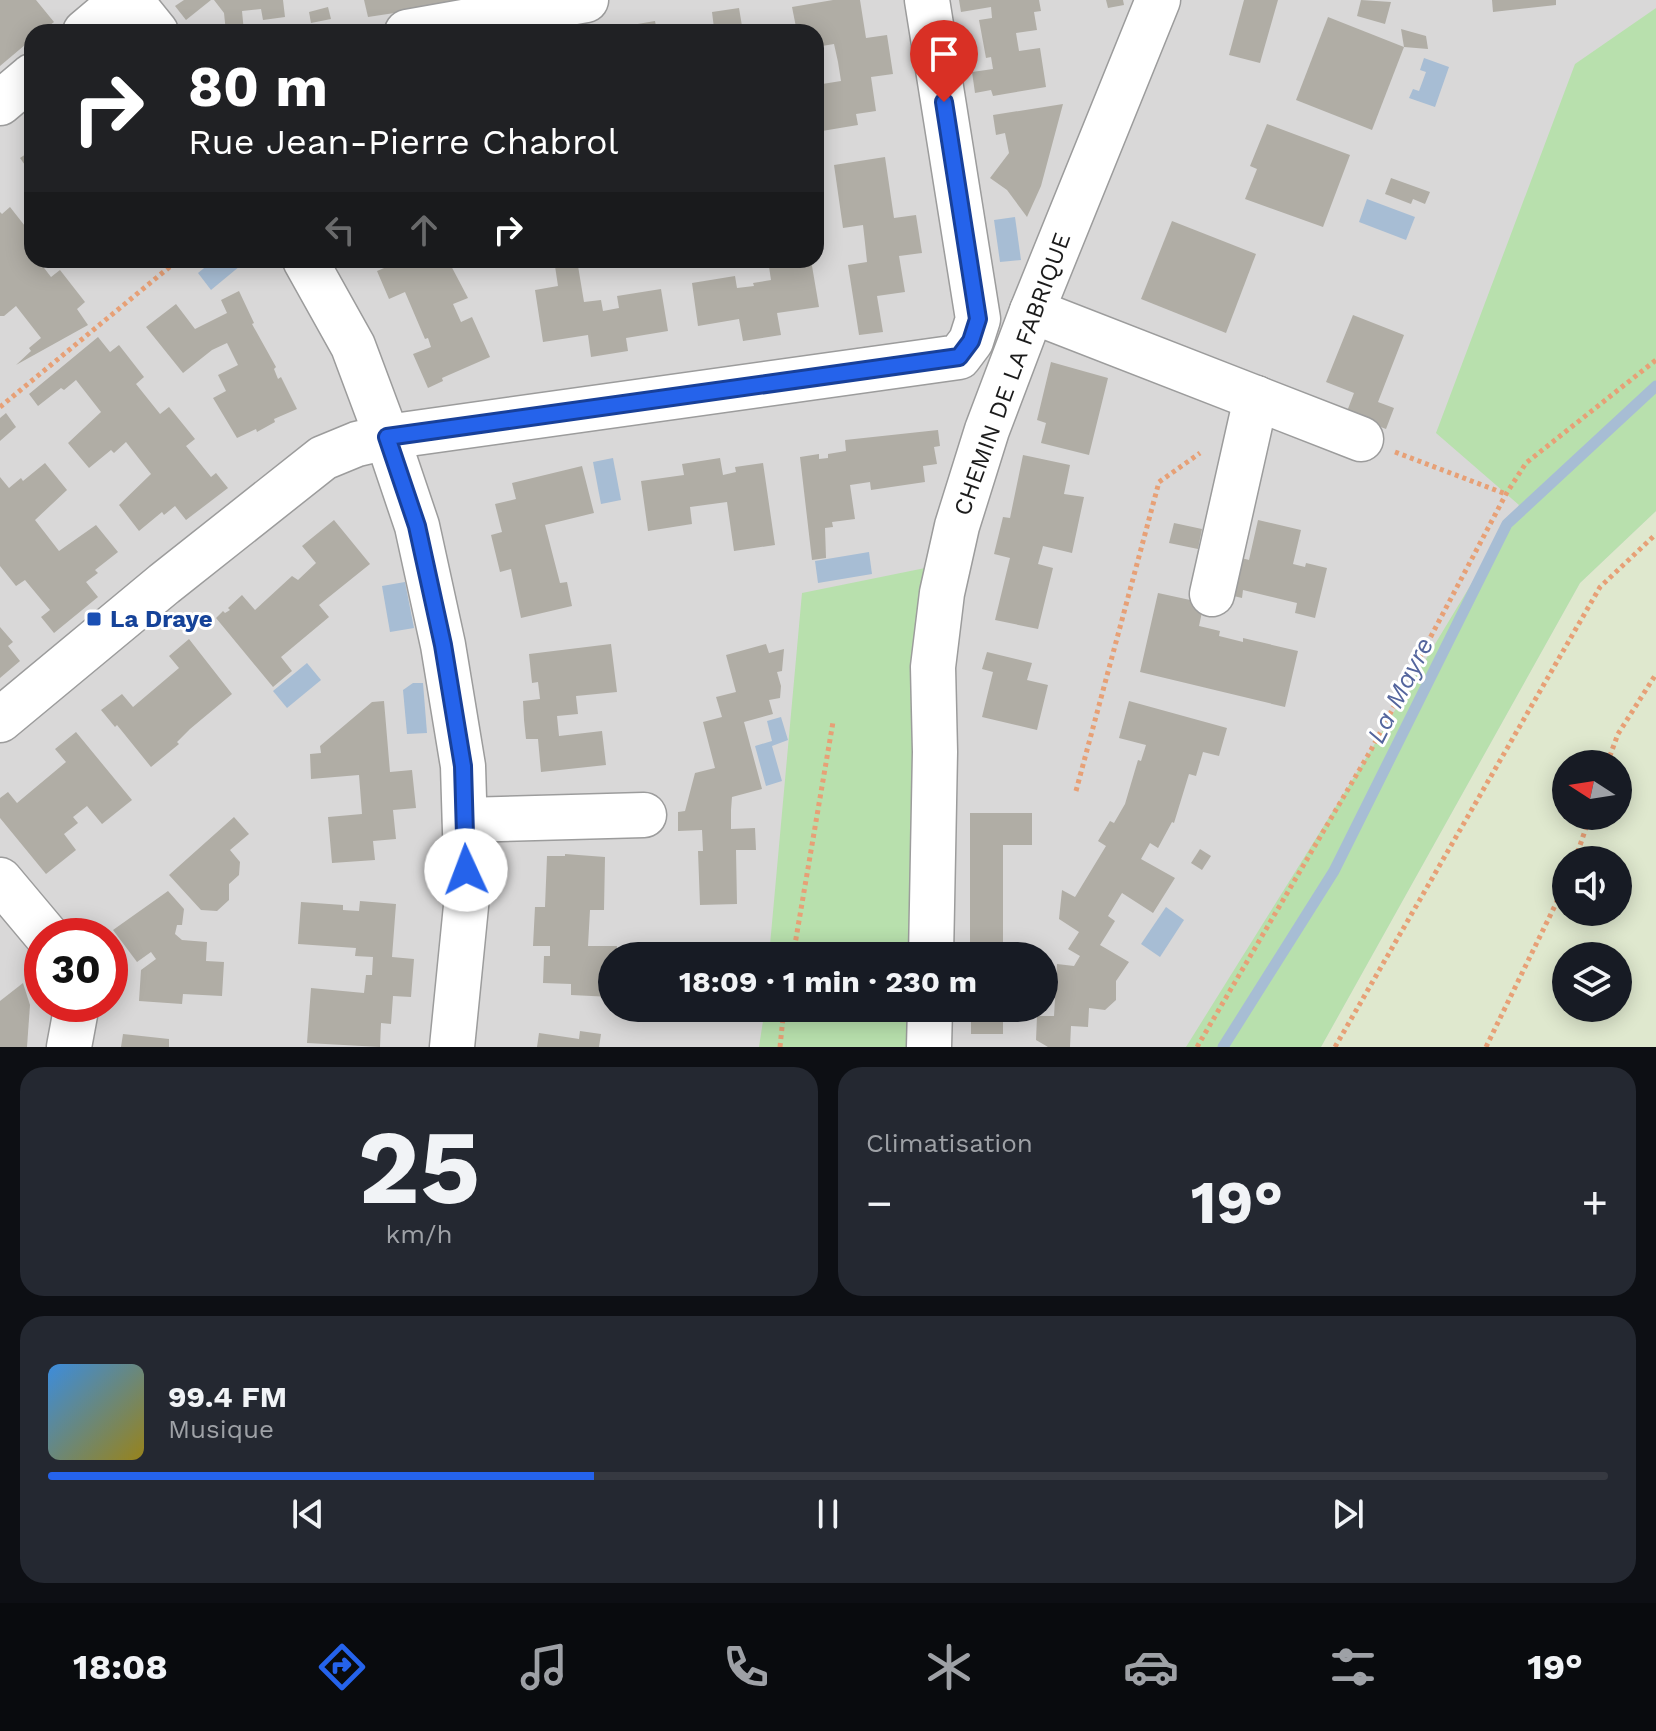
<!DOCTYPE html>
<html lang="fr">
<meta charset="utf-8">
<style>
:root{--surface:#171b24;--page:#242831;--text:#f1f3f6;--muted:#9ea1a6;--line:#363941;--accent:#2563eb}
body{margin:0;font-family:"Work Sans",sans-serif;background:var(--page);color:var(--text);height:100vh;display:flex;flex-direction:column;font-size:30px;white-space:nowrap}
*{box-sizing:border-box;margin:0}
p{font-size:26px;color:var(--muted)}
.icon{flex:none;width:44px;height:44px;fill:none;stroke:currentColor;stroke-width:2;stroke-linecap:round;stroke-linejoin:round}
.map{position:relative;height:1047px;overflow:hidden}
.drawer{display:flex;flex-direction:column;gap:20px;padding:20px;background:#0d0f14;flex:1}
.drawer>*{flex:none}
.top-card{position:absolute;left:24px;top:24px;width:800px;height:244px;border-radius:24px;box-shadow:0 4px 20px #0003;background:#202124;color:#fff;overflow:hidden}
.needle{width:52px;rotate:282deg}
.controls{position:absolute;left:1552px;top:750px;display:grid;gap:16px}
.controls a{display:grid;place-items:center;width:80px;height:80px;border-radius:50%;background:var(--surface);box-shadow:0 4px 20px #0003;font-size:40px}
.speed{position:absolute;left:24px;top:918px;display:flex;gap:16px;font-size:40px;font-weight:700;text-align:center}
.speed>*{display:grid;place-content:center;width:104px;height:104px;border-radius:50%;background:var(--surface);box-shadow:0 4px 20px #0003;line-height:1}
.speed .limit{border:12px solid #d22;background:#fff;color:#111}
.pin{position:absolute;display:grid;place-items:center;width:68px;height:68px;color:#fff;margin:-82px -34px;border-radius:50% 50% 50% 0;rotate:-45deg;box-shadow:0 0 8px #0007}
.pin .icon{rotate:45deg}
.me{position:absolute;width:88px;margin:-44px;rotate:358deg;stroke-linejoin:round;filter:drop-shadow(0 0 6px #0008)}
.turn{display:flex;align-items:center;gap:28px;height:168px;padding:0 32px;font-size:36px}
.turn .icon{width:104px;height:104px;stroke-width:2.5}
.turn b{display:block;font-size:56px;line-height:68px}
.lanes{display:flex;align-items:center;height:76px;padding:0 32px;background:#0003;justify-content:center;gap:40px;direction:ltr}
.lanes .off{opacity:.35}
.big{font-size:60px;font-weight:700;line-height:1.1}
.drawer .card{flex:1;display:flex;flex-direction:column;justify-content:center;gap:12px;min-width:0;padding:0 28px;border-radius:24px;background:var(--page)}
.drawer .dial{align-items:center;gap:0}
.dial b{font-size:104px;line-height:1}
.song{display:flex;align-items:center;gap:24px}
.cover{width:96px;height:96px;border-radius:12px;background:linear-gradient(135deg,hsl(210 70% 55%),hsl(50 70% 35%))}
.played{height:8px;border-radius:4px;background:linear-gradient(90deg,var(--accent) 35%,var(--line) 35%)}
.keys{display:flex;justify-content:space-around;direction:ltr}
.heat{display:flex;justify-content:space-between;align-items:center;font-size:44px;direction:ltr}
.drawer .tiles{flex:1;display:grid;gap:20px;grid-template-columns:1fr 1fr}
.card:last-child{grid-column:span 2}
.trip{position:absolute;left:598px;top:942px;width:460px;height:80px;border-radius:40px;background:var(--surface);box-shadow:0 4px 20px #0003;font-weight:700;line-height:80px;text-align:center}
.menu{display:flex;height:128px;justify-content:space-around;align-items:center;background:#090b0e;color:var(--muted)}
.menu .icon{width:56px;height:56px}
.menu .current{color:var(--accent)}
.menu b{font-size:36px;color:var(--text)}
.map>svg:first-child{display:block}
.residential{fill:#d9d8d8;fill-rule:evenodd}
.farmland{fill:#dfe8ce;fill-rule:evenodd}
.grass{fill:#b8e0ad}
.water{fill:#a7bdd4}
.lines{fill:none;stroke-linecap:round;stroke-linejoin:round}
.stream{stroke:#a7bdd4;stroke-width:11}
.building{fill:#b0ada5}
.minor-casing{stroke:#9c9c9c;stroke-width:47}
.path{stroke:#e7a076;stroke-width:5;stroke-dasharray:4 4;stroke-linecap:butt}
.minor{stroke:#fff;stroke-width:44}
.route-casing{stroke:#184099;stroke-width:20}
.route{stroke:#2563eb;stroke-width:14}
.transit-dot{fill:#1a4fb4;stroke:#fff;stroke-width:3}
.labels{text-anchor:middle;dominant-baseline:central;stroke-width:6;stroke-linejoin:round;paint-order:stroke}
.street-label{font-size:24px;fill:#1b1b1b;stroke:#fff}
.transit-label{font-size:24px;font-weight:bold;fill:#164399;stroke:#fff;text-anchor:start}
.water-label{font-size:26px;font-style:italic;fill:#54659d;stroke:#fff}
</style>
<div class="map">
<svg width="1656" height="1047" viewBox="0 0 1656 1047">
<rect width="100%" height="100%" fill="#ebeae1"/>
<path class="residential" d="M0,0H1656V1047H0ZM32,32H816V260H32ZM1566,764H1618V816H1566ZM1566,860H1618V912H1566ZM42,936H110V1004H42ZM612,956H1044V1008H612ZM1566,956H1618V1008H1566Z"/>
<path class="farmland" d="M1656,511V1047H1321L1580,583ZM1566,764H1618V816H1566ZM1566,860H1618V912H1566ZM1566,956H1618V1008H1566Z"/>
<g class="grass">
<polygon points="1656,8 1656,511 1580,583 1321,1047 1186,1047 1371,750 1519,505 1436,433 1575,64"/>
<polygon points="935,566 914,956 769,956 802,593"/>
<polygon points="765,1008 913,1008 912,1047 759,1047"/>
</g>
<g class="water">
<polygon points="1424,58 1449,67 1435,107 1409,98 1413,89 1419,91 1426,72 1420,70"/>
<polygon points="1367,199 1415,217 1406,240 1359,222"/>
<polygon points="1015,217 1021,260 1000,262 994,220"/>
<polygon points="214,260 235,260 240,266 211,290 198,273"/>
<polygon points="613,458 621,500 601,504 593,462"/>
<polygon points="869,552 872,574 818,583 815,561"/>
<polygon points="405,582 414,628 390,632 382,586"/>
<polygon points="307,663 321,680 287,708 273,691"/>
<polygon points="413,683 423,683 427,733 407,734 403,690"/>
<polygon points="781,717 788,740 772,746 782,781 766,786 755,746 772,741 767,721"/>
<polygon points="1166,907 1184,920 1160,957 1141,944"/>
</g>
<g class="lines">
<polyline class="stream" points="1223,1047 1334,871 1507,524 1656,386"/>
</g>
<g class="building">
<polygon points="0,0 36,0 54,22 41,32 32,32 32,39 0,66"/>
<polygon points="184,0 211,0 186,20 175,6"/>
<polygon points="214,0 283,0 285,17 263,20 261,9 242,11 244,32 226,32 224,13"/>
<polygon points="364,0 453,0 454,4 368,17"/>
<polygon points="833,0 860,0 866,38 887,35 893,74 871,77 876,111 856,114 858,125 816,132 816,85 841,81 838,62 834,44 816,47 816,32 797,32 792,7"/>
<polygon points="959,0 1039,0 1041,11 1034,12 1037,30 1016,33 1019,51 1040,48 1046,87 993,96 991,90 975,93 972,72 993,69 991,57 986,58 979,20 992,18 991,7 961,12"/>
<polygon points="1106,0 1123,0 1124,5 1108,8"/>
<polygon points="1244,0 1278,0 1260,63 1229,55"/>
<polygon points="1361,0 1391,2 1385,24 1357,16"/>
<polygon points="1492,0 1556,0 1556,5 1493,12"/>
<polygon points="328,7 331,19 311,23 309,12"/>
<polygon points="739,8 743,32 702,32 714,28 712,12"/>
<polygon points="1328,17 1404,47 1372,130 1296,100"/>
<polygon points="655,21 657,32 627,32 626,26"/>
<polygon points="1401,29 1426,36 1428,49 1404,47"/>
<polygon points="1063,104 1041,186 1027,217 1007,190 990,178 1009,153 1005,133 996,135 993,115"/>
<polygon points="1267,124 1350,155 1323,227 1245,199 1257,169 1250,166"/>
<polygon points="32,150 32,175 20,158"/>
<polygon points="885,157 894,218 916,215 922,253 899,256 905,292 877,296 883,332 859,335 848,265 867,262 865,243 863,225 843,228 834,165"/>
<polygon points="1391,178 1430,192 1425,204 1413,199 1411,204 1385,194"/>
<polygon points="10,207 32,235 32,242 27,246 32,253 32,260 38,260 51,277 60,270 85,302 77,309 88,325 16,365 31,351 29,348 41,338 16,306 4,316 0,316 0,212 2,214"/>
<polygon points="1172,221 1256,254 1226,333 1141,299"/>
<polygon points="403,260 448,260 468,298 453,304 461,322 472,317 490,357 442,378 443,381 428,388 413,354 431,347 428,338 425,339 405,292 389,299 377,271"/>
<polygon points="569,260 577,260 584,302 601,300 603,311 619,308 617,296 661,289 668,331 626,338 628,351 591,357 588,335 543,342 535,290 558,286 555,266 569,263"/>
<polygon points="768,260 811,260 819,307 777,313 781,335 743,341 739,319 698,326 692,283 735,276 737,288 754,286 753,283 771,280"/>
<polygon points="239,291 254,323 252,324 276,367 274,369 278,379 281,377 297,409 274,419 275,422 257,432 256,429 237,438 213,398 226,391 218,375 238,365 227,343 212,350 183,373 146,327 176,304 195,329 227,313 221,300"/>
<polygon points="1353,315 1404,335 1378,402 1394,408 1386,429 1346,414 1354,393 1326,382"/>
<polygon points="98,337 110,352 119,345 144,377 136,384 160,414 169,407 195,439 186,446 211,477 216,473 228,488 186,520 175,506 164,515 162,512 139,531 119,505 151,474 126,442 114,453 111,450 89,468 68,443 101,412 76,380 64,390 61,388 38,406 29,394"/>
<polygon points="1051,362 1108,378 1089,455 1041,443 1046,423 1037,420"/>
<polygon points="6,413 16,427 0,441 0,418"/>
<polygon points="938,430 940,446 934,447 937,464 923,466 925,482 871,490 870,482 850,485 855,519 832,522 833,527 825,528 826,558 812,560 800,457 819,454 819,459 828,458 828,454 846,451 845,440"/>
<polygon points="1023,455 1070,465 1064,494 1084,497 1072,553 1043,546 1038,564 1053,568 1038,629 995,620 1010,558 994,554 1003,517 1010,518"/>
<polygon points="720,458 723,475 736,472 735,467 763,463 775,545 734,551 727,502 690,507 692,524 648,531 641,481 684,475 682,464"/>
<polygon points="45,463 67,490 35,520 59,551 96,525 118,552 95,570 98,573 86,582 98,597 54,633 41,617 50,610 25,580 16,586 0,566 0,477 9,488 21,478 23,481"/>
<polygon points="582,466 594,513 545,525 560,583 567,582 572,606 521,618 511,569 500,572 491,535 502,532 495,504 516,499 512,483"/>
<polygon points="334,520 370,564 319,605 329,617 281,657 292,671 273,687 216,618 223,611 225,613 230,610 228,608 242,595 255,610 292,576 298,580 316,563 302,546"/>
<polygon points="1258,520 1301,530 1293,564 1305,567 1306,563 1327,568 1315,618 1295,613 1297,603 1243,590 1242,598 1221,593 1230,555 1249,560"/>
<polygon points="1174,523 1202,529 1198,549 1169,543"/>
<polygon points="1158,593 1204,603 1199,626 1220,631 1219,636 1243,642 1243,638 1298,651 1285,707 1140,672"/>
<polygon points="0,627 13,642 8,646 20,661 0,678"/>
<polygon points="189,639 232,694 190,729 177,742 179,744 151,767 117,725 115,727 101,710 122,694 133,707 179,668 169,656"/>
<polygon points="611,644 617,692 576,696 578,714 557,716 559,736 602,731 606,765 541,772 538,739 526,739 524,720 523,701 540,699 538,682 532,683 529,654"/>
<polygon points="766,644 769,653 784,649 782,671 777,672 781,686 780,698 769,700 773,714 744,722 762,789 732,797 731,810 731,829 755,828 756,850 736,850 737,904 700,905 698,851 703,851 702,830 678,831 678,812 685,811 695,773 715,768 703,722 722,717 716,697 736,692 726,655"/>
<polygon points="987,652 1032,663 1027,680 1048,685 1037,730 982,717 993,672 982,669"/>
<polygon points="384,701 390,772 412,770 416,808 393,810 396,839 373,841 375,860 332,863 328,817 362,814 359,775 311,779 310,754 321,753 320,746 372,702"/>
<polygon points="1129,701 1227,728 1219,756 1203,752 1196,776 1189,774 1174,823 1172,822 1158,848 1150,843 1141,859 1175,878 1153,913 1122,893 1108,916 1115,921 1100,945 1129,962 1116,981 1116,1000 1105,1010 1089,1008 1088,1027 1071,1026 1070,1047 1048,1047 1036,1040 1037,1016 1054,1016 1057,964 1074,966 1080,956 1068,949 1079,932 1059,919 1062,890 1075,897 1106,846 1098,841 1110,821 1114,823 1125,804 1138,760 1141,761 1146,745 1119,738"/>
<polygon points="76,732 132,800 102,824 87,806 73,817 78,823 64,834 76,850 46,874 0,818 0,798 8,792 17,803 66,762 55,749"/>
<polygon points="970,813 1032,813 1032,845 1003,845 1003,956 970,956"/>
<polygon points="234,817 249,834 230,850 240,862 239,875 229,884 229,900 217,911 201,910 169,875"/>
<polygon points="1200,849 1211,856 1202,870 1191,863"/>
<polygon points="565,854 605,857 604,910 590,910 588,946 617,946 616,956 612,956 612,997 571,995 571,984 543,983 544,956 550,956 550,946 533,946 535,907 545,907 547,856 565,856"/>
<polygon points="168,891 184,909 182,925 177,925 175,934 182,940 207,942 206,961 224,962 222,996 183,994 182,1004 139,1001 141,970 156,959 151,952 137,962 113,930"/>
<polygon points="360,901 396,904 392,957 414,959 411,997 393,996 391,1024 381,1023 380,1047 307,1043 311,988 364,993 366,975 372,975 373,957 355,956 356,948 298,944 301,902 343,905 343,910 359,911"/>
<polygon points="23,983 30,1005 27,1047 0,1047 0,1001"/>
<rect x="971" y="1008" width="32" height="26"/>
<polygon points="580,1031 601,1034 599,1047 537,1047 539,1033 579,1039"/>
<polygon points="123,1034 169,1039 169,1047 121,1047"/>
</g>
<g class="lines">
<defs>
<g id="minor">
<polyline points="130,0 156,32"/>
<polyline points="85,32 123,0"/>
<polyline points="407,32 586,0"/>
<polyline points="0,103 32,76"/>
<polyline points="305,260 353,346 387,437 417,526 443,645 463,766 467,896 452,1047"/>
<polyline points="1032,311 1361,439"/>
<polyline points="1212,594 1256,398"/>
<polyline points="0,720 164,584 323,458 357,444 387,437 959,357 971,341 978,319 927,0"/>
<polyline points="465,820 644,815"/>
<polyline points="0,880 47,936"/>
<polyline points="931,956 935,752 933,667 942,593 957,526 987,430 1032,311 1158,0"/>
<polyline points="69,1047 77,1004"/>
<polyline points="929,1047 930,1008"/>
</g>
</defs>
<use href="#minor" class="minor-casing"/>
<g class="path">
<polyline points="0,407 178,260"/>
<polyline points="1395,452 1506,494"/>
<polyline points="1607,764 1618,734 1656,674"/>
<polyline points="1076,791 1159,482 1200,453"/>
<polyline points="1575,860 1590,816"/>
<polyline points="793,956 833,722"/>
<polyline points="780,1047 784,1008"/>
<polyline points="1197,1047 1371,750 1506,494 1526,463 1656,360"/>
<polyline points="1335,1047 1600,587 1656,534"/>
<polyline points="1486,1047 1566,883"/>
</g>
<use href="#minor" class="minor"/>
</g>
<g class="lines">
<defs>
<polyline id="route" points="466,870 463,766 443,645 417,526 387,437 959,357 971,341 978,319 944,102"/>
</defs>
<use href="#route" class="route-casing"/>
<use href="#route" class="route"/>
</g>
<rect class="transit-dot" x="86" y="611" width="16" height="16" rx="4"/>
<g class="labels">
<g class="street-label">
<text transform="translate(1012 374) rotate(-70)">CHEMIN DE LA FABRIQUE</text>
</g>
<g class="transit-label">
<text x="110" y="619">La Draye</text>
</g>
<g class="water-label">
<text transform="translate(1400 690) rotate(-63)">La Mayre</text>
</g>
</g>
</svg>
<div class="controls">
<a><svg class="needle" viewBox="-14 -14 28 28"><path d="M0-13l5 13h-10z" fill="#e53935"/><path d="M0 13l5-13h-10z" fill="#9ea1a6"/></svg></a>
<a><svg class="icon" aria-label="sound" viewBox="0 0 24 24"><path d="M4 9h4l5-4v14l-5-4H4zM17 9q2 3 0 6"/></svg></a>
<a><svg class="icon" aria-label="layers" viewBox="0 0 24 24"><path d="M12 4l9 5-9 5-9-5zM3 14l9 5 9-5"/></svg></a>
</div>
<div class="speed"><div class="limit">30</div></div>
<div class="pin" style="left:944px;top:102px;background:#d93025"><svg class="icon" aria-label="arrive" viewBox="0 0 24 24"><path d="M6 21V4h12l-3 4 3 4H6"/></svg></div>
<svg class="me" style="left:466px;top:870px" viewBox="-20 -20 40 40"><circle r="19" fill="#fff"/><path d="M0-13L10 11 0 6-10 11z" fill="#2563eb"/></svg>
<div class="trip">18:09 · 1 min · 230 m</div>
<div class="top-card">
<div class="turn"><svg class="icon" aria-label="right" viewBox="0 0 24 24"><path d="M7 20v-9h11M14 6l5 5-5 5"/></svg><div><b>80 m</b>Rue Jean-Pierre Chabrol</div></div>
<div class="lanes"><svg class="icon off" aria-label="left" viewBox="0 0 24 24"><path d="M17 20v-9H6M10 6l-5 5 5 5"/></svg><svg class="icon off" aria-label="ahead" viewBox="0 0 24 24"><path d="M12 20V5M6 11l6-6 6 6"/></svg><svg class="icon" aria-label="right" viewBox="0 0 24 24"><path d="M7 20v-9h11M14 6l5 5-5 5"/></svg></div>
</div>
</div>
<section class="drawer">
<div class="tiles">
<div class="card dial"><b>25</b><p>km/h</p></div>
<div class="card"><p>Climatisation</p>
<div class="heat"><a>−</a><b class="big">19°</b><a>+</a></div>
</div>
<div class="card">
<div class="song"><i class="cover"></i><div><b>99.4 FM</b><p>Musique</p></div></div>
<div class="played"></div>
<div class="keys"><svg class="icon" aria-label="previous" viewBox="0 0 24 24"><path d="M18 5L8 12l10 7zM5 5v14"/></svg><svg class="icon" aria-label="pause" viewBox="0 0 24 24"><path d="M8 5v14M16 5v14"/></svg><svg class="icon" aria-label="next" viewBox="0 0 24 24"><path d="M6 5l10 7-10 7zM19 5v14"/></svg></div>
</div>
</div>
</section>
<nav class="menu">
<b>18:08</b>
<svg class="icon current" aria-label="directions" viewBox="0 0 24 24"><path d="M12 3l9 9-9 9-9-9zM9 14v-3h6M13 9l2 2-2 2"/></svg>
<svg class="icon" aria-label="music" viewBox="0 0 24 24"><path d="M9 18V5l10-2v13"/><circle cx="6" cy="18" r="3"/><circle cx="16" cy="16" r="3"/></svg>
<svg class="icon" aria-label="phone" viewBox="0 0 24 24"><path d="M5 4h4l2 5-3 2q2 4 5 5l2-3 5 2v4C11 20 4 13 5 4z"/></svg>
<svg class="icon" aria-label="climate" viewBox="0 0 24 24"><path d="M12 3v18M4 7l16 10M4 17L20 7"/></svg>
<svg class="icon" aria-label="car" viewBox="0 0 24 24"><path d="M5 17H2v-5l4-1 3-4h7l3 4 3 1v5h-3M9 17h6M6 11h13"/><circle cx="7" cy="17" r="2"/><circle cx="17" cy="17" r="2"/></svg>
<svg class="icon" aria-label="filters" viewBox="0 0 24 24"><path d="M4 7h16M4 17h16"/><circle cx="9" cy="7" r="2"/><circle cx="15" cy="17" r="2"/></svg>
<b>19°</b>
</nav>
